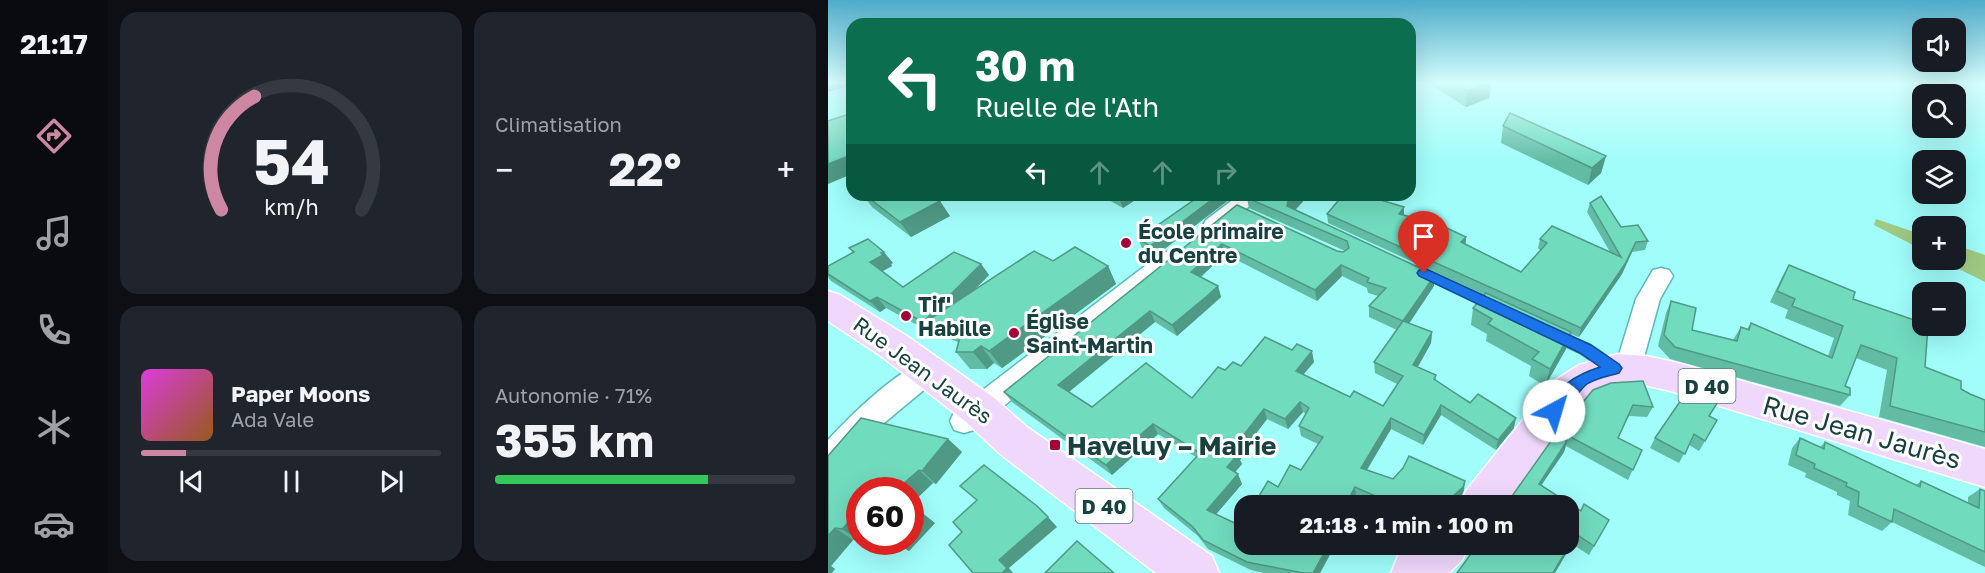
<!DOCTYPE html>
<html lang="fr">
<meta charset="utf-8">
<style>
:root{--surface:#171b24;--page:#20242c;--text:#f1f3f6;--muted:#9ea1a6;--line:#363941;--accent:#cd87a0}
body{margin:0;font-family:"Golos Text",sans-serif;background:var(--page);color:var(--text);height:100vh;display:flex;flex-direction:column;font-size:22px;white-space:nowrap}
*{box-sizing:border-box;margin:0}
p{font-size:20px;color:var(--muted)}
.icon{flex:none;width:33px;height:33px;fill:none;stroke:currentColor;stroke-width:2;stroke-linecap:round;stroke-linejoin:round}
.map{position:relative;flex:1;overflow:hidden}
.drawer{display:flex;flex-direction:column;gap:12px;padding:12px;background:#0d0f14;width:720px}
.drawer>*{flex:none}
.top-card{position:absolute;left:18px;top:18px;width:570px;height:183px;border-radius:18px;box-shadow:0 6px 24px #0002;background:#0b6e4f;color:#fff;overflow:hidden}
.buttons{position:absolute;left:1084px;top:18px;display:grid;gap:12px}
.buttons a{display:grid;place-items:center;width:54px;height:54px;border-radius:12px;background:var(--surface);box-shadow:0 6px 24px #0002;font-size:30px}
.speed{position:absolute;left:18px;top:477px;display:flex;gap:12px;font-size:30px;font-weight:700;text-align:center}
.speed>*{display:grid;place-content:center;width:78px;height:78px;border-radius:50%;background:var(--surface);box-shadow:0 6px 24px #0002;line-height:1}
.speed .limit{border:9px solid #d22;background:#fff;color:#111}
.pin{position:absolute;display:grid;place-items:center;width:51px;height:51px;color:#fff;margin:-62px -26px;border-radius:50% 50% 50% 0;rotate:-45deg;box-shadow:0 0 6px #0007}
.pin .icon{rotate:45deg}
.me{position:absolute;width:66px;margin:-33px;rotate:39deg;stroke-linejoin:round;filter:drop-shadow(0 0 4px #0008)}
.turn{display:flex;align-items:center;gap:21px;height:126px;padding:0 30px;font-size:27px}
.turn .icon{width:78px;height:78px;stroke-width:2.5}
.turn b{display:block;font-size:42px;line-height:51px}
.lanes{display:flex;align-items:center;height:57px;padding:0 30px;background:#0003;justify-content:center;gap:30px;direction:ltr}
.lanes .off{opacity:.35}
.big{font-size:45px;font-weight:700;line-height:1.1}
.drawer .widget{flex:1;display:flex;flex-direction:column;justify-content:center;gap:9px;min-width:0;padding:0 21px;border-radius:18px;background:var(--page)}
.drawer .dial{align-items:center;gap:0}
.dial svg{height:156px;overflow:visible;fill:none;stroke:var(--line);stroke-width:7;stroke-linecap:round;text-anchor:middle}
.dial text{fill:var(--text);stroke:none}
.song{display:flex;align-items:center;gap:18px}
.cover{width:72px;height:72px;border-radius:9px;background:linear-gradient(135deg,hsl(300 70% 55%),hsl(30 70% 35%))}
.played{height:6px;border-radius:3px;background:linear-gradient(90deg,var(--accent) 15%,var(--line) 15%)}
.keys{display:flex;justify-content:space-around;direction:ltr}
.heat{display:flex;justify-content:space-between;align-items:center;font-size:33px;direction:ltr}
.charge{height:9px;border-radius:4px;background:linear-gradient(90deg,#34c759 71%,var(--line) 0)}
.drawer .tiles{flex:1;display:grid;gap:12px;grid-template-columns:repeat(2,1fr)}
.trip{position:absolute;left:406px;top:495px;width:345px;height:60px;border-radius:18px;background:var(--surface);box-shadow:0 6px 24px #0002;font-weight:700;line-height:60px;text-align:center}
main{display:flex;flex:1;min-height:0}
.tab-bar{display:flex;flex-direction:column;width:108px;justify-content:space-around;align-items:center;background:#090b0e;color:var(--muted)}
.tab-bar .icon{width:42px;height:42px}
.tab-bar .selected{color:var(--accent)}
.tab-bar b{font-size:27px;color:var(--text)}
.map>svg:first-child{display:block}
.forest{fill:#9fca82}
.lines{fill:none;stroke-linecap:round;stroke-linejoin:round}
.service-casing{stroke:#5cbab8;stroke-width:3}
.minor-casing{stroke:#5cbab8;stroke-width:3}
.primary-casing{stroke:#fff;stroke-width:3}
.service{fill:#fff;fill-rule:evenodd}
.minor{fill:#fff;fill-rule:evenodd}
.primary{fill:#efd8fb;fill-rule:evenodd}
.wall{fill:#61bca3;fill-rule:evenodd}
.shaded-wall{fill:#4f9985}
.building{fill:#71dbbe;stroke:#4f9985;stroke-width:1.5;fill-rule:evenodd}
.route{fill:#1a73e8;stroke:#114b97;stroke-width:1.5}
.poi-dot{fill:#a20338;stroke:#fff;stroke-width:2}
.labels{text-anchor:middle;dominant-baseline:central;stroke-width:6;stroke-linejoin:round;paint-order:stroke}
.shield{fill:#fff;stroke:#5e7a79;stroke-width:1.5}
.shield-label{font-size:20px;font-weight:bold;fill:#194140}
.poi-label{font-size:21px;font-weight:bold;fill:#194140;stroke:#fff;text-anchor:start}
.street-label{font-size:21px;fill:#194140;stroke:#fff}
.near-street-label{font-size:26px;fill:#194140;stroke:#fff}
.near-poi-label{font-size:26px;font-weight:bold;fill:#194140;stroke:#fff;text-anchor:start}
</style>
<main>
<nav class="tab-bar">
<b>21:17</b>
<svg class="icon selected" aria-label="directions" viewBox="0 0 24 24"><path d="M12 3l9 9-9 9-9-9zM9 14v-3h6M13 9l2 2-2 2"/></svg>
<svg class="icon" aria-label="music" viewBox="0 0 24 24"><path d="M9 18V5l10-2v13"/><circle cx="6" cy="18" r="3"/><circle cx="16" cy="16" r="3"/></svg>
<svg class="icon" aria-label="phone" viewBox="0 0 24 24"><path d="M5 4h4l2 5-3 2q2 4 5 5l2-3 5 2v4C11 20 4 13 5 4z"/></svg>
<svg class="icon" aria-label="climate" viewBox="0 0 24 24"><path d="M12 3v18M4 7l16 10M4 17L20 7"/></svg>
<svg class="icon" aria-label="car" viewBox="0 0 24 24"><path d="M5 17H2v-5l4-1 3-4h7l3 4 3 1v5h-3M9 17h6M6 11h13"/><circle cx="7" cy="17" r="2"/><circle cx="17" cy="17" r="2"/></svg>
</nav>
<section class="drawer">
<div class="tiles">
<div class="widget dial"><svg viewBox="0 0 100 80">
<path d="M14 69A42 42 0 1 1 86 69"/>
<path d="M14 69A42 42 0 0 1 31 11" stroke="#cd87a0"/>
<text x="50" y="56" font-size="32" font-weight="700">54</text>
<text x="50" y="72" font-size="11">km/h</text>
</svg></div>
<div class="widget"><p>Climatisation</p>
<div class="heat"><a>−</a><b class="big">22°</b><a>+</a></div>
</div>
<div class="widget">
<div class="song"><i class="cover"></i><div><b>Paper Moons</b><p>Ada Vale</p></div></div>
<div class="played"></div>
<div class="keys"><svg class="icon" aria-label="previous" viewBox="0 0 24 24"><path d="M18 5L8 12l10 7zM5 5v14"/></svg><svg class="icon" aria-label="pause" viewBox="0 0 24 24"><path d="M8 5v14M16 5v14"/></svg><svg class="icon" aria-label="next" viewBox="0 0 24 24"><path d="M6 5l10 7-10 7zM19 5v14"/></svg></div>
</div>
<div class="widget"><p>Autonomie · 71%</p><b class="big">355 km</b><div class="charge"></div></div>
</div>
</section>
<div class="map">
<svg width="1157" height="573" viewBox="0 0 1157 573">
<rect width="100%" height="100%" fill="#a0fdfa"/>
<g class="forest">
<polygon points="1048,219 1095,235 1095,250 1046,225"/>
<polygon points="1128,245 1157,255 1157,282 1113,260 1128,260"/>
</g>
<g class="lines">
<defs>
<g id="service">
<polygon points="592,267 670,302 672,305 670,308 662,308 588,274 586,271 588,268"/>
<polygon points="727,330 762,345 790,364 792,368 790,372 785,373 780,372 752,353 722,339 721,335 722,331"/>
</g>
<g id="minor">
<polygon points="411,195 434,195 394,230 386,232 378,230 375,225 378,220"/>
<polygon points="342,251 350,253 354,259 350,265 146,430 136,433 126,430 122,421 126,412 334,253"/>
<polygon points="833,268 841,270 845,276 832,299 813,368 810,376 800,379 790,376 787,368 808,299 825,270"/>
<path d="M99,360L109,363L113,371L109,379L44,433L11,473L0,477V440C23,415 68,371 99,360Z"/>
</g>
<g id="primary">
<polygon points="0,291 12,295 79,336 165,397 199,427 384,556 391,573 328,573 171,453 137,421 53,356 0,321"/>
<path d="M790,354L818,356L846,362L1157,449V487L846,392C825,387 798,379 777,386C750,396 699,479 680,506H632L638,491L726,381L751,365Z"/>
<polygon points="583,544 641,544 634,560 621,573 563,573 570,556"/>
</g>
</defs>
<use href="#service" class="service-casing"/>
<use href="#minor" class="minor-casing"/>
<use href="#primary" class="primary-casing"/>
<use href="#service" class="service"/>
<use href="#minor" class="minor"/>
<use href="#primary" class="primary"/>
</g>
<g class="wall">
<polygon points="598,82 663,82 661,98 638,107"/>
<polygon points="675,126 778,156 773,173 760,185 673,143"/>
<polygon points="35,195 106,195 104,196 122,216 83,237 44,207"/>
<polygon points="278,195 315,195 295,208 279,199"/>
<polygon points="373,195 407,195 326,257 315,250 310,239"/>
<path d="M422,195H481L468,209L466,210L607,275L606,286L581,324L604,332L603,343L590,367L608,375V381L686,428L668,450L613,415L595,445L563,429L539,470L565,479L636,490L633,497L624,506H548L528,497L450,487L473,470L490,444L473,436L471,426L478,414L475,412L460,429L439,419L413,453L414,457L412,460L414,464L407,472L414,484L388,514L417,544H505L506,547L492,573H436L423,570L380,549L370,536L336,508L330,499L368,457L330,434L284,475L184,402L176,392L409,205L509,251L515,252L517,251L421,208L419,198ZM397,254L489,301L514,276L539,288L540,293L550,296L541,306V317L569,330L546,362L547,373L569,384L555,406L522,397L475,374L486,362L413,366L397,370L364,398L264,407L241,392L327,322L349,336L381,308L393,297L390,286L373,277Z"/>
<polygon points="515,195 543,195 544,197 576,207 576,216 638,237 638,245 693,272 712,250 710,248 712,239 782,252 759,212 762,203 793,227 820,241 817,250 804,252 794,274 751,337 742,334 738,349 717,386 701,376 703,366 658,341 659,334 643,325 645,308 657,295 500,223 499,214"/>
<polygon points="21,248 65,263 63,264 64,266 55,271 75,287 153,264 161,275 145,291 225,261 280,266 288,284 174,368 166,363 159,369 142,369 128,352 130,342 116,336 109,328 104,333 58,308 52,312 3,281 0,277 0,266 25,253"/>
<polygon points="961,265 1025,299 1097,367 1142,394 1157,400 1157,447 1051,417 1059,370 1028,358 1017,386 1022,395 1012,406 842,359 830,346 838,313 843,301 864,330 905,340 913,327 919,329 923,323 1000,356 1006,338 957,318 960,310 942,302 954,277"/>
<polygon points="765,390 825,407 819,417 801,416 790,438 814,450 800,480 738,446 736,452 713,486 753,511 781,520 761,555 744,544 677,506 729,435 731,431"/>
<polygon points="881,416 877,441 871,451 861,445 851,463 822,448 827,438"/>
<polygon points="972,438 992,447 997,442 1088,485 1093,481 1140,503 1140,497 1152,489 1157,491 1157,567 1064,522 1054,531 1020,515 1022,501 1009,495 1009,492 977,477 978,473 960,465 964,448"/>
<polygon points="120,439 134,452 108,484 105,483 82,505 82,490 32,490 32,541 25,540 3,566 7,569 0,573 0,456"/>
<polygon points="107,523 81,551 65,542 82,542"/>
</g>
<g class="shaded-wall">
<polygon points="0,82 24,82 24,85 0,92"/>
<polygon points="663,82 661,98 638,107 639,91"/>
<polygon points="20,156 24,161 24,174 0,184 0,164"/>
<polygon points="778,156 773,173 760,185 764,168"/>
<polygon points="292,195 315,195 295,208 290,196"/>
<polygon points="390,195 407,195 326,257 322,246"/>
<polygon points="469,195 481,195 468,209 462,211 461,217 459,206 460,200"/>
<polygon points="112,201 122,216 83,237 72,222"/>
<polygon points="576,207 576,216 571,214"/>
<polygon points="638,237 637,246 633,242"/>
<polygon points="808,242 804,252 794,274 751,337 753,328"/>
<polygon points="394,244 397,254 366,283 363,272"/>
<polygon points="56,252 65,263 63,264 64,266 51,273 42,262"/>
<polygon points="153,264 161,275 113,324 102,319 109,328 104,333 95,322"/>
<polygon points="513,265 514,276 489,301 487,290"/>
<polygon points="280,266 288,284 174,368 161,351"/>
<polygon points="607,275 606,286 575,332 575,321"/>
<polygon points="390,286 393,297 349,336 344,325"/>
<polygon points="49,297 58,308 52,312 42,301"/>
<polygon points="322,311 327,322 237,395 230,385"/>
<polygon points="604,332 603,343 585,375 585,365"/>
<polygon points="743,332 738,349 717,386 722,369"/>
<polygon points="153,346 166,363 159,369 145,352"/>
<polygon points="484,351 486,362 470,381 468,371"/>
<polygon points="472,402 475,412 460,429 457,419"/>
<polygon points="613,405 613,415 595,445 596,435"/>
<polygon points="436,409 439,419 413,453 414,457 412,460 414,464 403,477 399,467 407,446"/>
<polygon points="563,418 563,429 534,478 533,468"/>
<polygon points="688,418 686,428 668,450 670,440"/>
<polygon points="325,424 330,434 284,475 278,465"/>
<polygon points="120,439 134,452 108,484 94,471"/>
<polygon points="739,441 736,452 707,494 711,484"/>
<polygon points="91,470 105,483 82,505 82,490 68,490"/>
<polygon points="410,474 414,484 384,519 379,510"/>
<polygon points="637,481 636,490 633,497 624,506 614,506"/>
<polygon points="527,487 528,497 523,506 517,506"/>
<polygon points="597,496 597,506 593,506"/>
<polygon points="92,511 107,523 81,551 68,542 82,542 82,520"/>
<polygon points="220,517 229,527 181,568 185,573 174,573 171,560"/>
<polygon points="22,521 32,528 32,541 14,529"/>
<polygon points="7,528 25,540 3,566 7,569 4,573 0,573 0,536"/>
<polygon points="748,534 744,544 727,573 725,573"/>
<polygon points="501,544 505,544 506,547 492,573 485,573"/>
</g>
<g class="building">
<polygon points="624,82 663,82 639,91"/>
<polygon points="24,113 24,159 20,156 0,164 0,121"/>
<polygon points="682,113 778,156 764,168 675,126"/>
<polygon points="37,195 102,195 112,201 72,222"/>
<polygon points="373,195 390,195 322,246 310,239"/>
<path d="M422,195H469L467,198L460,200L459,206L607,275L575,321L604,332L585,365L608,375L606,379L642,403L650,394L688,418L670,440L613,405L596,435L563,418L533,468L565,479L575,468L581,456L637,481L635,487L614,506H609L597,496L593,506H570L527,487L517,506H425L440,481L450,487L462,465L473,470L495,437L471,426L481,408L472,402L457,419L436,409L407,446L411,447L407,451L410,454L399,467L410,474L379,510L413,526L417,519V544H501L485,573H475L419,562L375,540L365,527L330,499L372,453L325,424L278,465L176,392L409,205L509,251L515,252L521,248L519,241L419,198ZM394,244L487,290L513,265L541,278L539,282L558,288L541,306L575,321L546,362L575,376L555,406L526,391L522,397L468,371L484,351L469,344L464,350L437,337L413,366L405,362L397,370L390,367L364,398L318,363L264,407L230,385L322,311L344,325L378,297L390,286L363,272Z"/>
<polygon points="515,195 540,195 539,196 576,207 571,214 608,223 638,237 633,242 693,272 719,243 712,239 724,226 793,257 762,203 773,196 793,227 810,225 820,241 808,242 797,264 753,328 499,214"/>
<polygon points="40,239 56,252 53,253 55,255 42,262 75,287 126,252 153,264 95,322 49,297 42,301 0,274 0,266 26,252 21,248"/>
<polygon points="247,247 280,266 161,351 153,346 145,352 128,352 132,337 118,326 102,319 206,251 225,261"/>
<polygon points="961,265 1027,292 1025,299 1095,323 1095,326 1100,326 1097,367 1133,381 1133,389 1142,394 1157,400 1157,432 1062,406 1069,358 1033,345 1017,386 1022,388 1022,395 847,347 836,335 843,301 868,308 864,330 909,341 913,327 921,330 923,323 1004,358 1015,326 964,306 967,299 949,291"/>
<polygon points="658,293 743,332 722,369 704,359 711,352 660,324 664,319 645,308"/>
<polygon points="815,381 825,407 805,405 790,438 814,450 805,470 731,431 765,390 783,383"/>
<polygon points="862,387 893,397 881,416 889,420 877,441 866,434 857,454 827,438"/>
<polygon points="33,418 120,439 94,471 91,470 68,490 32,490 32,525 22,521 14,529 7,528 0,536 0,456"/>
<polygon points="728,434 739,441 711,484 753,511 756,504 781,520 766,546 748,534 725,573 629,573 650,544 741,544 741,506 677,506"/>
<polygon points="972,438 996,449 997,442 1092,487 1093,481 1151,508 1152,489 1157,491 1157,552 1066,509 1064,522 1030,506 1031,492 1018,486 1019,483 986,468 987,464 968,455"/>
<polygon points="156,465 209,506 220,517 171,560 179,568 174,573 145,573 121,545 134,532 125,522 149,500 132,486"/>
<polygon points="82,505 92,511 82,520"/>
<polygon points="249,541 286,573 217,573"/>
</g>
<linearGradient id="sky" x2="0" y2="1"><stop stop-color="#4eacca"/><stop offset="0.51" stop-color="#d4fefd"/><stop offset="1" stop-color="#d4fefd" stop-opacity="0"/></linearGradient>
<rect width="1157" height="162" fill="url(#sky)"/>
<path class="route" d="M596,268L763,345L791,364L794,368L791,373C781,376 768,378 759,384C747,393 736,421 720,415L718,411C730,386 747,375 772,367L752,353L591,276L589,273L591,270Z"/>
<g class="poi-dot">
<circle cx="298" cy="243" r="6"/>
<circle cx="78" cy="316" r="6"/>
<circle cx="186" cy="333" r="6"/>
<rect x="221" y="439" width="12" height="12" rx="3"/>
</g>
<g class="labels">
<g class="shield">
<rect x="850.5" y="369" width="57" height="34" rx="4.5"/>
<rect x="247.5" y="489" width="57" height="34" rx="4.5"/>
</g>
<g class="shield-label">
<text x="879" y="386">D 40</text>
<text x="276" y="506">D 40</text>
</g>
<g class="poi-label">
<text x="310" y="231">École primaire<tspan x="310" dy="24">du Centre</tspan></text>
<text x="90" y="304">Tif'<tspan x="90" dy="24">Habille</tspan></text>
<text x="198" y="321">Église<tspan x="198" dy="24">Saint-Martin</tspan></text>
</g>
<g class="street-label">
<text transform="translate(95 370) rotate(36)">Rue Jean Jaurès</text>
</g>
<g class="near-street-label">
<text transform="translate(1034 432) rotate(16)">Rue Jean Jaurès</text>
</g>
<g class="near-poi-label">
<text x="239" y="445">Haveluy – Mairie</text>
</g>
</g>
</svg>
<div class="buttons">
<a><svg class="icon" aria-label="sound" viewBox="0 0 24 24"><path d="M4 9h4l5-4v14l-5-4H4zM17 9q2 3 0 6"/></svg></a>
<a><svg class="icon" aria-label="search" viewBox="0 0 24 24"><circle cx="10" cy="10" r="6"/><path d="M15 15l6 6"/></svg></a>
<a><svg class="icon" aria-label="layers" viewBox="0 0 24 24"><path d="M12 4l9 5-9 5-9-5zM3 14l9 5 9-5"/></svg></a>
<a>+</a>
<a>−</a>
</div>
<div class="speed"><div class="limit">60</div></div>
<div class="pin" style="left:596px;top:273px;background:#d93025"><svg class="icon" aria-label="arrive" viewBox="0 0 24 24"><path d="M6 21V4h12l-3 4 3 4H6"/></svg></div>
<svg class="me" style="left:726px;top:411px" viewBox="-20 -20 40 40"><circle r="19" fill="#fff"/><path d="M0-13L10 11 0 6-10 11z" fill="#1a73e8"/></svg>
<div class="trip">21:18 · 1 min · 100 m</div>
<div class="top-card">
<div class="turn"><svg class="icon" aria-label="left" viewBox="0 0 24 24"><path d="M17 20v-9H6M10 6l-5 5 5 5"/></svg><div><b>30 m</b>Ruelle de l'Ath</div></div>
<div class="lanes"><svg class="icon" aria-label="left" viewBox="0 0 24 24"><path d="M17 20v-9H6M10 6l-5 5 5 5"/></svg><svg class="icon off" aria-label="ahead" viewBox="0 0 24 24"><path d="M12 20V5M6 11l6-6 6 6"/></svg><svg class="icon off" aria-label="ahead" viewBox="0 0 24 24"><path d="M12 20V5M6 11l6-6 6 6"/></svg><svg class="icon off" aria-label="right" viewBox="0 0 24 24"><path d="M7 20v-9h11M14 6l5 5-5 5"/></svg></div>
</div>
</div>
</main>
